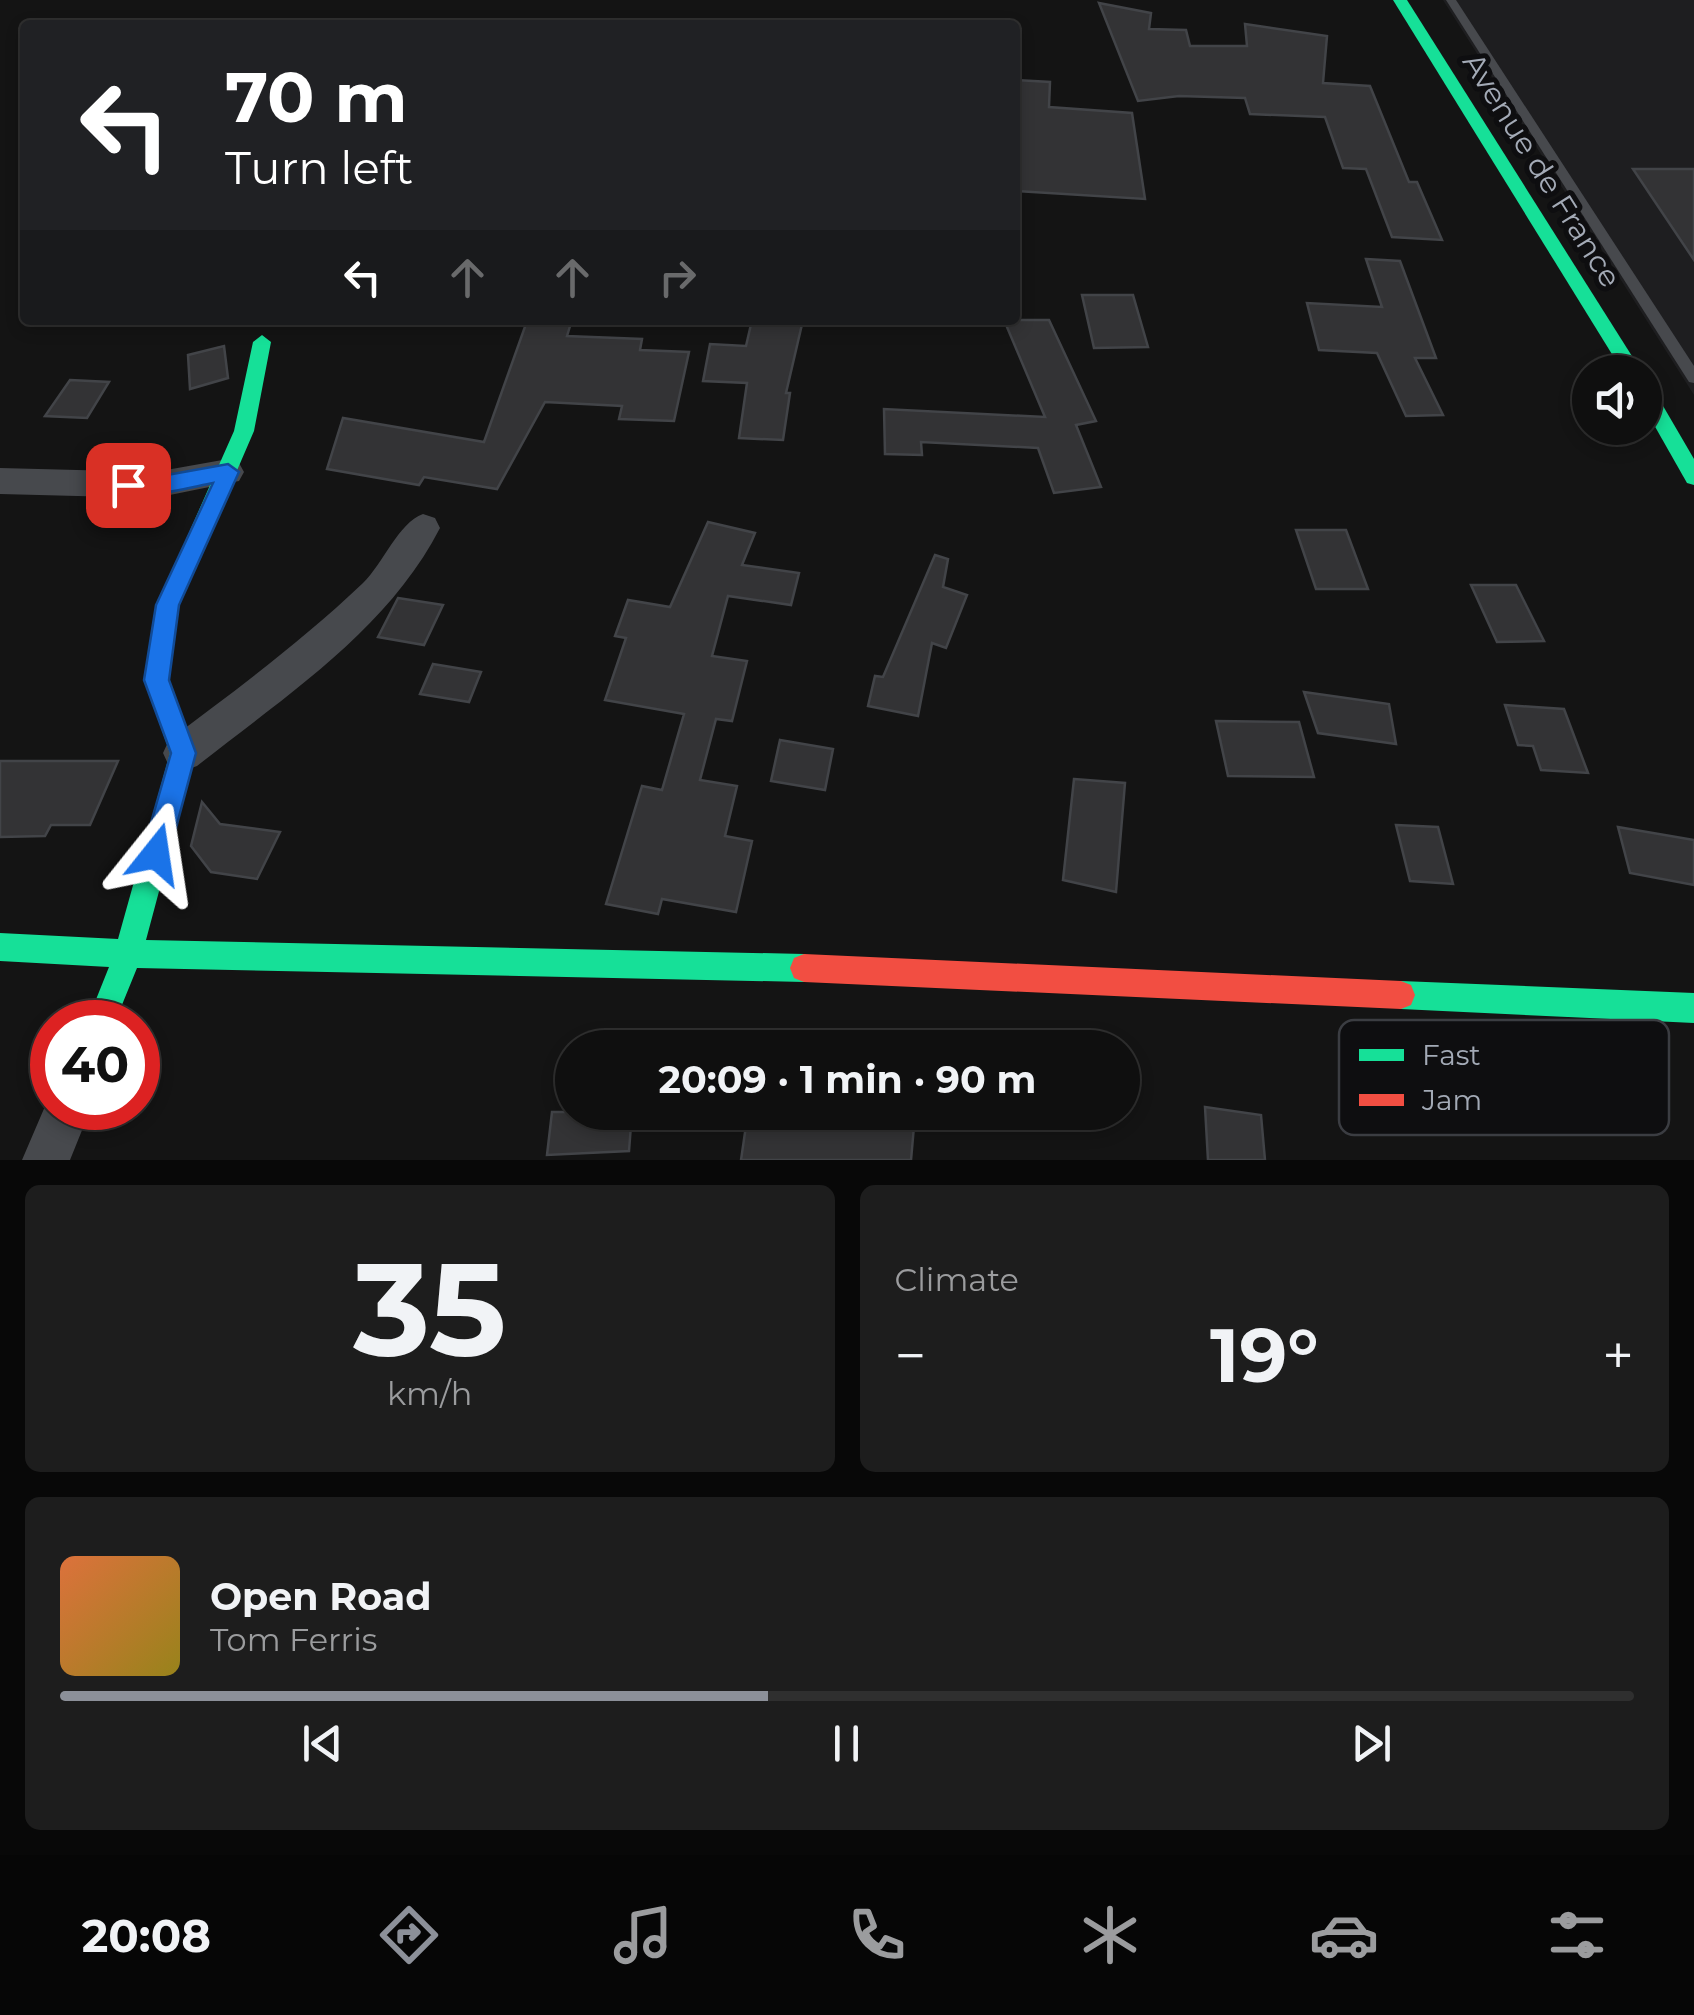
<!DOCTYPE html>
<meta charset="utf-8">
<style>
:root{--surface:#0f0f0f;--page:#1d1d1d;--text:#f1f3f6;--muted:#9b9c9e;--line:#2f2f2f;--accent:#8c9099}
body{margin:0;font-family:Montserrat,sans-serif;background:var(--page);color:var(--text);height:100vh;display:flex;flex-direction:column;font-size:38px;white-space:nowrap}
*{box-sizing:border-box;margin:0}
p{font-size:32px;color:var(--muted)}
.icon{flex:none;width:55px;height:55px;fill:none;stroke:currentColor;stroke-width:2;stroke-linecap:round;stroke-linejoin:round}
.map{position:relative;height:1160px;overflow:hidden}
.drawer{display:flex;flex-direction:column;gap:25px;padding:25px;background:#080808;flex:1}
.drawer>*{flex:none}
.guide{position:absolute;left:20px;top:20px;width:1000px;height:305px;border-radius:10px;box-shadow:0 5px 15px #0003,0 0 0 2px var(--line);background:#202124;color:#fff;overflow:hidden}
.fabs{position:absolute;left:1572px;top:355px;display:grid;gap:20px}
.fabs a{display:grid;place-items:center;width:90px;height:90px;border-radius:50%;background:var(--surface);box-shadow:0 5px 15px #0003,0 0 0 2px var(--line);font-size:50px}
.speed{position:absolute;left:30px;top:1000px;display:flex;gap:20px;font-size:50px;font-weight:700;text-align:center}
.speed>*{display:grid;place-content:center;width:130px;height:130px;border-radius:50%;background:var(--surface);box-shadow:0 5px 15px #0003,0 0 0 2px var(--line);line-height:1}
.speed .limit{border:15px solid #d22;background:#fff;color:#111}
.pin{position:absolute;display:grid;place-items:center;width:85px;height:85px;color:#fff;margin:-42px;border-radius:20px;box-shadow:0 5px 15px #0006}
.me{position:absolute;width:110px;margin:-55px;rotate:15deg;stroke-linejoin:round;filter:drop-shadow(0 0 8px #0008)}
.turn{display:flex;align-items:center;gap:35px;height:210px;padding:0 40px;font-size:45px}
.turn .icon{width:130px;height:130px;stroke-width:2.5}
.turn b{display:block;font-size:70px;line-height:85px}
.lanes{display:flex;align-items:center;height:95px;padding:0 40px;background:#0003;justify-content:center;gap:50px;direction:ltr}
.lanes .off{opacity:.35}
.big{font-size:75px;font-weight:700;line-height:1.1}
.drawer .widget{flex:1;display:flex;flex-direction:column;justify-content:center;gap:15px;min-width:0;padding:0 35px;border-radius:15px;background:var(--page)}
.drawer .dial{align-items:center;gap:0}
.dial b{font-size:130px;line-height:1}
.song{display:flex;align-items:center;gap:30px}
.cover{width:120px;height:120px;border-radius:15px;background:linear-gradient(135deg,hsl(20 70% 55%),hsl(50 70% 35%))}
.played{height:10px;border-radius:5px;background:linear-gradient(90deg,var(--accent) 45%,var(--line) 45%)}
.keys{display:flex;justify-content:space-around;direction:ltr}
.heat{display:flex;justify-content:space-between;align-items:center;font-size:55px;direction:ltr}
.drawer .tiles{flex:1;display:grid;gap:25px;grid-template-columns:1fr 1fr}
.widget:last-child{grid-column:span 2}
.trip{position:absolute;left:555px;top:1030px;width:585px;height:100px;border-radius:50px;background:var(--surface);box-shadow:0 5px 15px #0003,0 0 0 2px var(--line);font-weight:700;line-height:100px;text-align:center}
.dock{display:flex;height:160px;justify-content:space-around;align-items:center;background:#060606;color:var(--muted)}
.dock .icon{width:70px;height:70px}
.dock .current{color:var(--accent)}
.dock b{font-size:45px;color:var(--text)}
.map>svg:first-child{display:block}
.built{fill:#1e1e20}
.building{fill:#333335;stroke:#424448;stroke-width:2.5}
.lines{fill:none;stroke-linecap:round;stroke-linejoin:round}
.lane{fill:#47494d;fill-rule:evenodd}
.street{fill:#47494d;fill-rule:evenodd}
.fast{fill:#16e098;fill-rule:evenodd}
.jam{fill:#f24e42;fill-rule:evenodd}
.route{fill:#1a73e8;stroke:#114b97;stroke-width:2.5}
.labels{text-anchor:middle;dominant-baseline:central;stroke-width:10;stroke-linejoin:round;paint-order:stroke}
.far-street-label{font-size:30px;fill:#a3aab6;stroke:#0e0e10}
.key{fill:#0e0e10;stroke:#3b3d42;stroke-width:2.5}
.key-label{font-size:28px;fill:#a3aab6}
</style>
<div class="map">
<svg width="1694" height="1160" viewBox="0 0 1694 1160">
<rect width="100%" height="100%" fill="#141414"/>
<polygon class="built" points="1443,0 1694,0 1694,395 1464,33"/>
<g class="building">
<polygon points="1099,3 1151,13 1149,29 1186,30 1190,46 1247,46 1245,24 1327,36 1323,83 1370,86 1409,182 1417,182 1442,240 1392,237 1366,169 1343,168 1325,117 1250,114 1245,98 1179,96 1138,101"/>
<polygon points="1015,80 1050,82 1049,107 1132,113 1145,199 1015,191"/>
<polygon points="1633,169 1694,169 1694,260"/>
<polygon points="1366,259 1400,261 1436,358 1415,358 1443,415 1406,416 1377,353 1319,350 1307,303 1382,307"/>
<polygon points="1082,295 1133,295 1148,347 1094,348"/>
<polygon points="752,320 803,320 786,393 790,393 783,440 739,438 747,383 703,381 710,344 746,346"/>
<polygon points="1004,320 1049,320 1096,421 1076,425 1101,487 1054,493 1038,448 921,442 922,455 885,454 884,409 1045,417"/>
<polygon points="527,321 571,323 567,336 642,339 640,350 689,352 674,421 619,419 622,406 545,402 497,489 424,477 419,485 327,469 343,418 484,442"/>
<polygon points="224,346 228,378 190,389 188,355"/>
<polygon points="70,380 109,382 87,418 45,416"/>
<polygon points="708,522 755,533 742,565 799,573 791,605 728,596 712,656 747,661 732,721 716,719 700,780 737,786 725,836 752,841 736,912 662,899 658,914 606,904 642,786 662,790 684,714 605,700 626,638 615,636 628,600 670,607"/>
<polygon points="1296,530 1346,530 1368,589 1316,589"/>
<polygon points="935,555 948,559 943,587 967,595 946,648 932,643 918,716 868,706 875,676 883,677"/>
<polygon points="1471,585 1516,585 1544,641 1497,642"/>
<polygon points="398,598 443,605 424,645 378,637"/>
<polygon points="433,664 481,672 469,702 420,694"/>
<polygon points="1304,692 1389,704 1396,744 1318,733"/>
<polygon points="1505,705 1564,709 1588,773 1541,770 1533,746 1518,745"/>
<polygon points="1216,721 1299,722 1314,777 1228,776"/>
<polygon points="780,740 833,749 825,790 771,781"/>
<polygon points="0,761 118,761 90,825 51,825 45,836 0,837"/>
<polygon points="1074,779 1125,783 1116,892 1063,880"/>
<polygon points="202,802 220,824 280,832 257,879 211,872 191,846"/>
<polygon points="1396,825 1438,827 1453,884 1410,881"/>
<polygon points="1618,827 1694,840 1694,885 1630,873"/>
<polygon points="1205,1107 1261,1115 1265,1160 1208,1160"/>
<polygon points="552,1112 632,1112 629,1151 547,1155"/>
<polygon points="748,1112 823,1112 914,1126 911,1160 741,1160"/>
</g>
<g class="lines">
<polygon class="lane" points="1446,0 1456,0 1694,366 1694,383 1689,382"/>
<g class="street">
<polygon points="228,459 239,463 244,472 239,481 155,498 0,494 0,468 155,472"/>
<path d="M423,514L435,518L440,528C387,631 285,696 197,766L183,771L169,766L163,753L169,740C236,690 302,641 363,583C383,564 398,523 423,514Z"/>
<polygon points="52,1090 52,1108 91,1108 70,1160 22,1160"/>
</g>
<g class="fast">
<polygon points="1393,0 1407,0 1642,372 1623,372"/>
<polygon points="262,335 271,342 254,431 179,605 168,680 196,753 146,940 804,954 814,958 818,968 814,978 804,982 137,968 115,1022 87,1022 109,967 0,961 0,933 118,939 170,753 144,680 157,605 234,431 253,342"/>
<polygon points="1645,385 1652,387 1694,459 1694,485 1687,483 1645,409"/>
<polygon points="1401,981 1694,993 1694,1023 1401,1009 1391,1005 1387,995 1391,985"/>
</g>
<polygon class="jam" points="804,954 1401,981 1411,985 1415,995 1411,1005 1401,1009 804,982 794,978 790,968 794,958"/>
</g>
<path class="route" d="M228,464L239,472L179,605L169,680L196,753L169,854L165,863L156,867L146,863L142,854L171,753L144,680L156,605L213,483C190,487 132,505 117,485L128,477H156Z"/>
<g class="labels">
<g class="far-street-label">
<text transform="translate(1542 170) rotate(58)">Avenue de France</text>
</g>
</g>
<rect x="1339" y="1020" width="330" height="115" rx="15" class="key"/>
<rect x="1359" y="1049" width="45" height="12" fill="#16e098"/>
<rect x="1359" y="1094" width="45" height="12" fill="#f24e42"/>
<g class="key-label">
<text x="1422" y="1065">Fast</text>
<text x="1422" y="1110">Jam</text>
</g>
</svg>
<div class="fabs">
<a><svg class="icon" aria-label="sound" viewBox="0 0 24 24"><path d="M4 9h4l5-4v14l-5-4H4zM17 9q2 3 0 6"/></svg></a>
</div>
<div class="speed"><div class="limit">40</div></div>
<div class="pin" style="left:128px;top:485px;background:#d93025"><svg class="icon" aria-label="arrive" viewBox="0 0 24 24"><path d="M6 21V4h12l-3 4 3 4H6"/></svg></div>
<svg class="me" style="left:156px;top:854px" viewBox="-20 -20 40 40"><path d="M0-17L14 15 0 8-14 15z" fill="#1a73e8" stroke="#fff" stroke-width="4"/></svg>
<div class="trip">20:09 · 1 min · 90 m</div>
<div class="guide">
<div class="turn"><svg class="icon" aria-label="left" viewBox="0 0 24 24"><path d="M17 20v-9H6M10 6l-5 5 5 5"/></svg><div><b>70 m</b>Turn left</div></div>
<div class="lanes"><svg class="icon" aria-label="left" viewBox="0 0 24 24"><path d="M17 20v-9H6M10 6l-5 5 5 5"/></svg><svg class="icon off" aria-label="ahead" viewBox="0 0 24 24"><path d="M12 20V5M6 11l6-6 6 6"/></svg><svg class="icon off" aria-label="ahead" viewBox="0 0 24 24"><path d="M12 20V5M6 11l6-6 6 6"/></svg><svg class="icon off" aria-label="right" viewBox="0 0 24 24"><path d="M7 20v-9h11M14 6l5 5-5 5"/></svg></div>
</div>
</div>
<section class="drawer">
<div class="tiles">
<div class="widget dial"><b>35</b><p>km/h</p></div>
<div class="widget"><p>Climate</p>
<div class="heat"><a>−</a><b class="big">19°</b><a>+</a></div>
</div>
<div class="widget">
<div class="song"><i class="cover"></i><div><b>Open Road</b><p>Tom Ferris</p></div></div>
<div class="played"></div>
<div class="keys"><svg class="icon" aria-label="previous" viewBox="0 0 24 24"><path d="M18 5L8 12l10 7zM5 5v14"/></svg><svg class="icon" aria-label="pause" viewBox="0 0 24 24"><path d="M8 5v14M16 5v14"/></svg><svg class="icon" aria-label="next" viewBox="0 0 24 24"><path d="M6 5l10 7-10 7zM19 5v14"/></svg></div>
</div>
</div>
</section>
<nav class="dock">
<b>20:08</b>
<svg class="icon current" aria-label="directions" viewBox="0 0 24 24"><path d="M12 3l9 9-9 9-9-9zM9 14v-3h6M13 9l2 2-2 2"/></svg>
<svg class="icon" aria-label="music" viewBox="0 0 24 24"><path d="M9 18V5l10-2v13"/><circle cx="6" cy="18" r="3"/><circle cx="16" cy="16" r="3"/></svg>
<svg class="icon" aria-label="phone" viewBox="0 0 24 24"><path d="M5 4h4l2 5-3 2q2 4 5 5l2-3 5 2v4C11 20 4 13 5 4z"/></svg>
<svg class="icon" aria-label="climate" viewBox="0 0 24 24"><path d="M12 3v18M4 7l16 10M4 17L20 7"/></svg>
<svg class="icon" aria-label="car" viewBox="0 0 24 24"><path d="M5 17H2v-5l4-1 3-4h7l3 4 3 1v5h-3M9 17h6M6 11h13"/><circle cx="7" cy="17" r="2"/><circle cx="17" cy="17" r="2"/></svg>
<svg class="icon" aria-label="filters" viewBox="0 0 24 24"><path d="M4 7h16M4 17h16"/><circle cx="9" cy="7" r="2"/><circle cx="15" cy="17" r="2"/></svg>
</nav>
